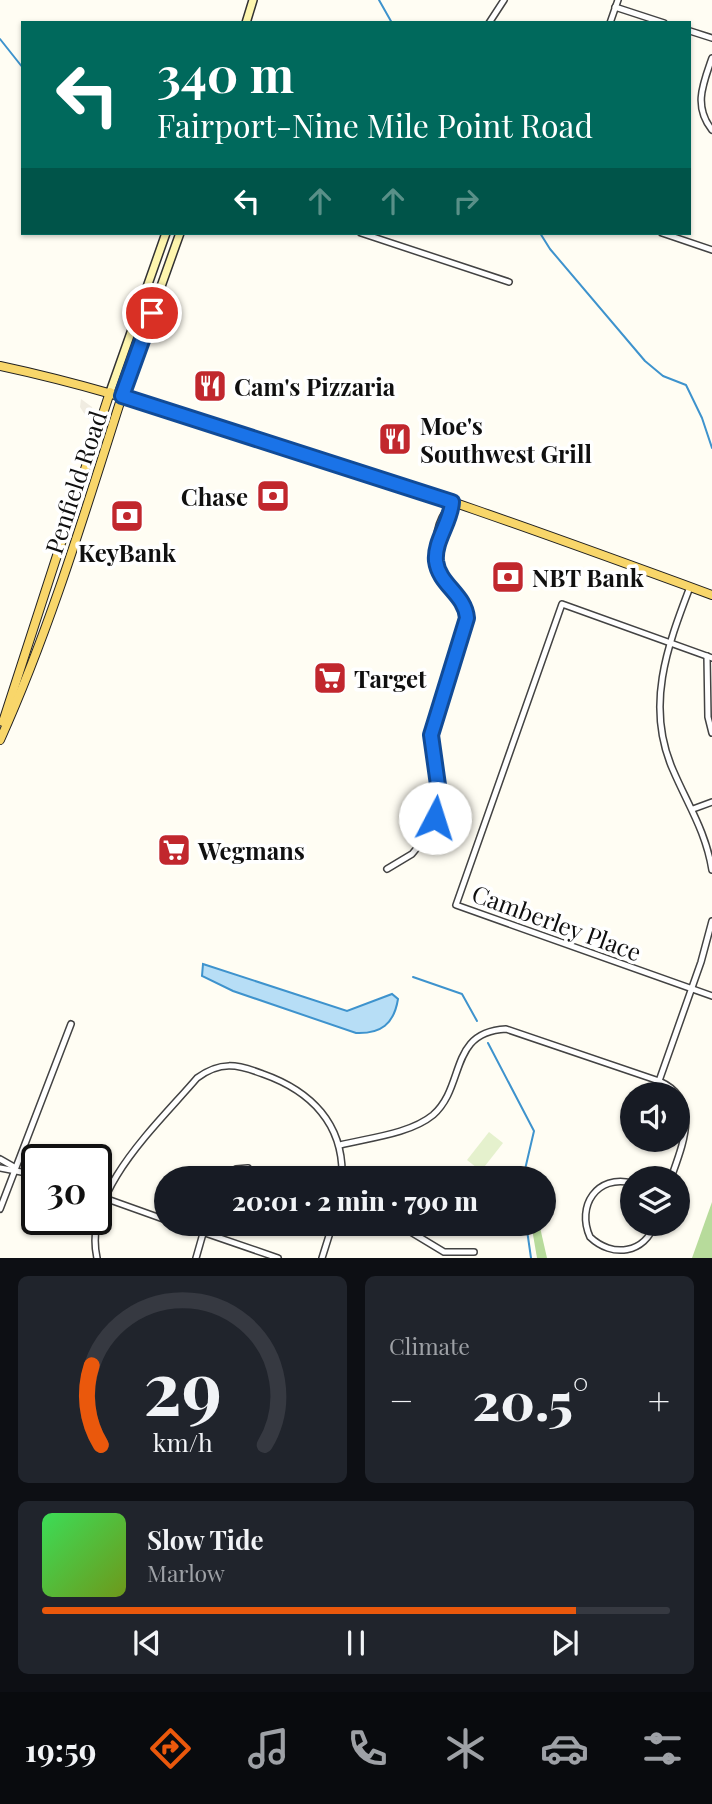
<!DOCTYPE html>
<meta charset="utf-8">
<style>
:root{--surface:#171b24;--page:#20242c;--text:#f1f3f6;--muted:#9ea1a6;--line:#363941;--accent:#ea580c}
body{margin:0;font-family:"Playfair Display",serif;background:var(--page);color:var(--text);height:100vh;display:flex;flex-direction:column;font-size:26px;white-space:nowrap}
*{box-sizing:border-box;margin:0}
p{font-size:23px;color:var(--muted)}
.icon{flex:none;width:38px;height:38px;fill:none;stroke:currentColor;stroke-width:2;stroke-linecap:round;stroke-linejoin:round}
.map{position:relative;height:1258px;overflow:hidden}
.sheet{display:flex;flex-direction:column;gap:18px;padding:18px;background:#0d0f14;flex:1}
.sheet>*{flex:none}
.top-card{position:absolute;left:21px;top:21px;width:670px;height:214px;border-radius:0px;box-shadow:0 2px 5px #0004;background:#00695c;color:#fff;overflow:hidden}
.controls{position:absolute;left:620px;top:1082px;display:grid;gap:14px}
.controls a{display:grid;place-items:center;width:70px;height:70px;border-radius:50%;background:var(--surface);box-shadow:0 2px 5px #0004;font-size:35px}
.speed{position:absolute;left:21px;top:1144px;display:flex;gap:14px;font-size:35px;font-weight:700;text-align:center}
.speed>*{display:grid;place-content:center;width:91px;height:91px;border-radius:50%;background:var(--surface);box-shadow:0 2px 5px #0004;line-height:1}
.speed .limit{border:4px solid #111;border-radius:10px;background:#fff;color:#111}
.pin{position:absolute;display:grid;place-items:center;width:60px;height:60px;color:#fff;margin:-30px;border:4px solid #fff;border-radius:50%;box-shadow:0 2px 7px #0007}
.me{position:absolute;width:77px;margin:-38px;rotate:5deg;stroke-linejoin:round;filter:drop-shadow(0 0 5px #0008)}
.turn{display:flex;align-items:center;gap:24px;height:147px;padding:0 21px;font-size:32px}
.turn .icon{width:91px;height:91px;stroke-width:2.5}
.turn b{display:block;font-size:49px;line-height:60px}
.lanes{display:flex;align-items:center;height:66px;padding:0 21px;background:#0003;justify-content:center;gap:35px;direction:ltr}
.lanes .off{opacity:.35}
.big{font-size:52px;font-weight:800;line-height:1.1}
.sheet .card{flex:1;display:flex;flex-direction:column;justify-content:center;gap:10px;min-width:0;padding:0 24px;border-radius:10px;background:var(--page)}
.sheet .dial{align-items:center;gap:0}
.dial svg{height:182px;overflow:visible;fill:none;stroke:var(--line);stroke-width:7;stroke-linecap:round;text-anchor:middle}
.dial text{fill:var(--text);stroke:none}
.song{display:flex;align-items:center;gap:21px}
.cover{width:84px;height:84px;border-radius:10px;background:linear-gradient(135deg,hsl(130 70% 55%),hsl(80 70% 35%))}
.played{height:7px;border-radius:4px;background:linear-gradient(90deg,var(--accent) 85%,var(--line) 85%)}
.keys{display:flex;justify-content:space-around;direction:ltr}
.heat{display:flex;justify-content:space-between;align-items:center;font-size:38px;direction:ltr}
.sheet .tiles{flex:1;display:grid;gap:18px;grid-template-columns:1fr 1fr}
.card:last-child{grid-column:span 2}
.trip{position:absolute;left:154px;top:1166px;width:402px;height:70px;border-radius:35px;background:var(--surface);box-shadow:0 2px 5px #0004;font-weight:800;line-height:70px;text-align:center}
.tabs{display:flex;height:112px;justify-content:space-around;align-items:center;background:#090b0e;color:var(--muted)}
.tabs .icon{width:49px;height:49px}
.tabs .current{color:var(--accent)}
.tabs b{font-size:32px;color:var(--text)}
.map>svg:first-child{display:block}
.forest{fill:#b7db9b}
.pitch{fill:#e5f1cd}
.plaza{fill:#f0ece1}
.water{fill:#b7def6;stroke:#3e93cd;stroke-width:2}
.lines{fill:none;stroke-linecap:round;stroke-linejoin:round}
.stream{stroke:#3e93cd;stroke-width:2}
.minor-casing{stroke:#434343;stroke-width:8}
.secondary-casing{stroke:#323232;stroke-width:10}
.primary-casing{stroke:#212121;stroke-width:10}
.minor{stroke:#fff;stroke-width:5}
.secondary{stroke:#fef6ae;stroke-width:7}
.primary{stroke:#f8d66a;stroke-width:8}
.route-casing{stroke:#114b97;stroke-width:18}
.route{stroke:#1a73e8;stroke-width:12}
.labels{text-anchor:middle;dominant-baseline:central;stroke-width:7;stroke-linejoin:round;paint-order:stroke}
.poi-label{font-size:24px;font-weight:bold;fill:#101010;stroke:#fff;text-anchor:start}
.street-label{font-size:24px;fill:#101010;stroke:#fff}
</style>
<div class="map">
<svg width="712" height="1258" viewBox="0 0 712 1258">
<rect width="100%" height="100%" fill="#fffdf3"/>
<g class="forest">
<polygon points="712,1202 712,1258 692,1258"/>
<polygon points="531,1223 539,1223 547,1258 537,1258"/>
</g>
<polygon class="pitch" points="489,1132 503,1143 481,1171 467,1160"/>
<polygon class="plaza" points="81,399 92,407 95,422 87,418 80,407"/>
<path class="water" d="M203,964L347,1011L392,994L398,999C394,1024 381,1034 356,1033L233,991L202,976Z"/>
<g class="lines">
<g class="stream">
<polyline points="379,0 392,23"/>
<polyline points="0,39 23,68"/>
<polyline points="540,233 550,249 645,361 663,376 686,385 702,418 712,448"/>
<polyline points="413,977 462,994 477,1021"/>
<polyline points="488,1043 534,1131 523,1178"/>
<polyline points="526,1223 531,1258"/>
</g>
<defs>
<g id="minor">
<polyline points="615,7 664,23"/>
<polyline points="489,23 504,0"/>
<polyline points="610,23 618,0"/>
<polyline points="690,31 712,38"/>
<path d="M712,58C703,84 693,106 712,130"/>
<polyline points="361,233 509,282"/>
<polyline points="662,233 712,250"/>
<path d="M438,545C434,531 443,514 451,503"/>
<path d="M690,587C667,647 645,707 673,770C688,805 706,832 712,870"/>
<polyline points="707,656 708,717 712,733"/>
<polyline points="712,658 562,604 456,905 712,996"/>
<polyline points="693,809 712,802"/>
<path d="M387,869L412,854L426,837L435,818L438,784L431,735L467,618C465,594 439,585 436,561C434,541 451,522 452,502"/>
<polyline points="659,1081 701,962 712,921"/>
<path d="M340,1145C368,1138 410,1134 433,1115C466,1086 448,1032 506,1029L659,1081C702,1100 683,1144 671,1178"/>
<polyline points="0,1159 14,1167"/>
<polyline points="0,1168 37,1175"/>
<polyline points="224,1178 236,1169 248,1168"/>
<path d="M632,1183C597,1174 576,1206 590,1237C612,1258 645,1254 655,1223"/>
<polyline points="96,1195 166,1220"/>
<polyline points="0,1209 71,1024"/>
<polyline points="176,1223 278,1258"/>
<polyline points="396,1223 444,1252 474,1252"/>
<path d="M97,1258C82,1192 158,1124 197,1078C220,1061 237,1064 263,1074C311,1091 344,1124 342,1178"/>
<polyline points="196,1258 206,1223"/>
<polyline points="322,1258 333,1223"/>
</g>
<g id="secondary">
<polyline points="246,23 253,0"/>
<polyline points="110,392 166,233"/>
<polyline points="122,396 180,233"/>
</g>
<g id="primary">
<path d="M0,366C80,383 157,407 235,431C396,480 554,537 712,595"/>
<polyline points="3,722 110,392"/>
<path d="M0,740C50,629 85,512 122,396"/>
</g>
</defs>
<use href="#minor" class="minor-casing"/>
<use href="#secondary" class="secondary-casing"/>
<use href="#primary" class="primary-casing"/>
<use href="#minor" class="minor"/>
<use href="#secondary" class="secondary"/>
<use href="#primary" class="primary"/>
</g>
<g class="lines">
<defs>
<path id="route" d="M152,313L122,396L452,502C451,522 434,541 436,561C439,585 465,594 467,618L431,735L438,785L435,818"/>
</defs>
<use href="#route" class="route-casing"/>
<use href="#route" class="route"/>
</g>
<defs>
<symbol id="restaurant-square" viewBox="-11 -11 22 22"><rect x="-9" y="-9" width="18" height="18" rx="4" fill="#c1272d" stroke="#fff"/><path d="M-5-6h1v4h1v-4h1v4h1v-4h1v5L-1.5 .5V6h-2V.5L-5-1ZM5-6V6H3V1.5H1.5Q1.5-4 5-6Z" fill="#fff"/></symbol>
<symbol id="bank-square" viewBox="-11 -11 22 22"><rect x="-9" y="-9" width="18" height="18" rx="4" fill="#c1272d" stroke="#fff"/><path d="M-6-4H6V4H-6ZM0-2.3a2.3 2.3 0 1 0 0 4.6a2.3 2.3 0 1 0 0-4.6Z" fill="#fff"/></symbol>
<symbol id="supermarket-square" viewBox="-11 -11 22 22"><rect x="-9" y="-9" width="18" height="18" rx="4" fill="#c1272d" stroke="#fff"/><path d="M-6-5.5h2.5l.6 2H6L4.5 2H-2.5L-4.4-4H-6ZM-1.5 3.2a1.3 1.3 0 1 0 .1 0ZM3 3.2a1.3 1.3 0 1 0 .1 0Z" fill="#fff"/></symbol>
</defs>
<g fill-rule="evenodd">
<use href="#restaurant-square" x="191" y="367" width="38" height="38"/>
<use href="#restaurant-square" x="376" y="420" width="38" height="38"/>
<use href="#bank-square" x="254" y="477" width="38" height="38"/>
<use href="#bank-square" x="108" y="497" width="38" height="38"/>
<use href="#bank-square" x="489" y="558" width="38" height="38"/>
<use href="#supermarket-square" x="311" y="659" width="38" height="38"/>
<use href="#supermarket-square" x="155" y="831" width="38" height="38"/>
</g>
<g class="labels">
<g class="poi-label">
<text x="234" y="386">Cam's Pizzaria</text>
<text x="420" y="425">Moe's<tspan x="420" dy="28">Southwest Grill</tspan></text>
<text x="248" y="496" text-anchor="end">Chase</text>
<text x="127" y="552" text-anchor="middle">KeyBank</text>
<text x="532" y="577">NBT Bank</text>
<text x="354" y="678">Target</text>
<text x="198" y="850">Wegmans</text>
</g>
<g class="street-label">
<text transform="translate(75 482) rotate(-72)">Penfield Road</text>
<text transform="translate(557 922) rotate(20)">Camberley Place</text>
</g>
</g>
</svg>
<div class="controls">
<a><svg class="icon" aria-label="sound" viewBox="0 0 24 24"><path d="M4 9h4l5-4v14l-5-4H4zM17 9q2 3 0 6"/></svg></a>
<a><svg class="icon" aria-label="layers" viewBox="0 0 24 24"><path d="M12 4l9 5-9 5-9-5zM3 14l9 5 9-5"/></svg></a>
</div>
<div class="speed"><div class="limit">30</div></div>
<div class="pin" style="left:152px;top:313px;background:#d93025"><svg class="icon" aria-label="arrive" viewBox="0 0 24 24"><path d="M6 21V4h12l-3 4 3 4H6"/></svg></div>
<svg class="me" style="left:435px;top:818px" viewBox="-20 -20 40 40"><circle r="19" fill="#fff"/><path d="M0-13L10 11 0 6-10 11z" fill="#1a73e8"/></svg>
<div class="trip">20:01 · 2 min · 790 m</div>
<div class="top-card">
<div class="turn"><svg class="icon" aria-label="left" viewBox="0 0 24 24"><path d="M17 20v-9H6M10 6l-5 5 5 5"/></svg><div><b>340 m</b>Fairport-Nine Mile Point Road</div></div>
<div class="lanes"><svg class="icon" aria-label="left" viewBox="0 0 24 24"><path d="M17 20v-9H6M10 6l-5 5 5 5"/></svg><svg class="icon off" aria-label="ahead" viewBox="0 0 24 24"><path d="M12 20V5M6 11l6-6 6 6"/></svg><svg class="icon off" aria-label="ahead" viewBox="0 0 24 24"><path d="M12 20V5M6 11l6-6 6 6"/></svg><svg class="icon off" aria-label="right" viewBox="0 0 24 24"><path d="M7 20v-9h11M14 6l5 5-5 5"/></svg></div>
</div>
</div>
<section class="sheet">
<div class="tiles">
<div class="card dial"><svg viewBox="0 0 100 80">
<path d="M14 69A42 42 0 1 1 86 69"/>
<path d="M14 69A42 42 0 0 1 10 34" stroke="#ea580c"/>
<text x="50" y="56" font-size="32" font-weight="700">29</text>
<text x="50" y="72" font-size="11">km/h</text>
</svg></div>
<div class="card"><p>Climate</p>
<div class="heat"><a>−</a><b class="big">20.5°</b><a>+</a></div>
</div>
<div class="card">
<div class="song"><i class="cover"></i><div><b>Slow Tide</b><p>Marlow</p></div></div>
<div class="played"></div>
<div class="keys"><svg class="icon" aria-label="previous" viewBox="0 0 24 24"><path d="M18 5L8 12l10 7zM5 5v14"/></svg><svg class="icon" aria-label="pause" viewBox="0 0 24 24"><path d="M8 5v14M16 5v14"/></svg><svg class="icon" aria-label="next" viewBox="0 0 24 24"><path d="M6 5l10 7-10 7zM19 5v14"/></svg></div>
</div>
</div>
</section>
<nav class="tabs">
<b>19:59</b>
<svg class="icon current" aria-label="directions" viewBox="0 0 24 24"><path d="M12 3l9 9-9 9-9-9zM9 14v-3h6M13 9l2 2-2 2"/></svg>
<svg class="icon" aria-label="music" viewBox="0 0 24 24"><path d="M9 18V5l10-2v13"/><circle cx="6" cy="18" r="3"/><circle cx="16" cy="16" r="3"/></svg>
<svg class="icon" aria-label="phone" viewBox="0 0 24 24"><path d="M5 4h4l2 5-3 2q2 4 5 5l2-3 5 2v4C11 20 4 13 5 4z"/></svg>
<svg class="icon" aria-label="climate" viewBox="0 0 24 24"><path d="M12 3v18M4 7l16 10M4 17L20 7"/></svg>
<svg class="icon" aria-label="car" viewBox="0 0 24 24"><path d="M5 17H2v-5l4-1 3-4h7l3 4 3 1v5h-3M9 17h6M6 11h13"/><circle cx="7" cy="17" r="2"/><circle cx="17" cy="17" r="2"/></svg>
<svg class="icon" aria-label="filters" viewBox="0 0 24 24"><path d="M4 7h16M4 17h16"/><circle cx="9" cy="7" r="2"/><circle cx="15" cy="17" r="2"/></svg>
</nav>
